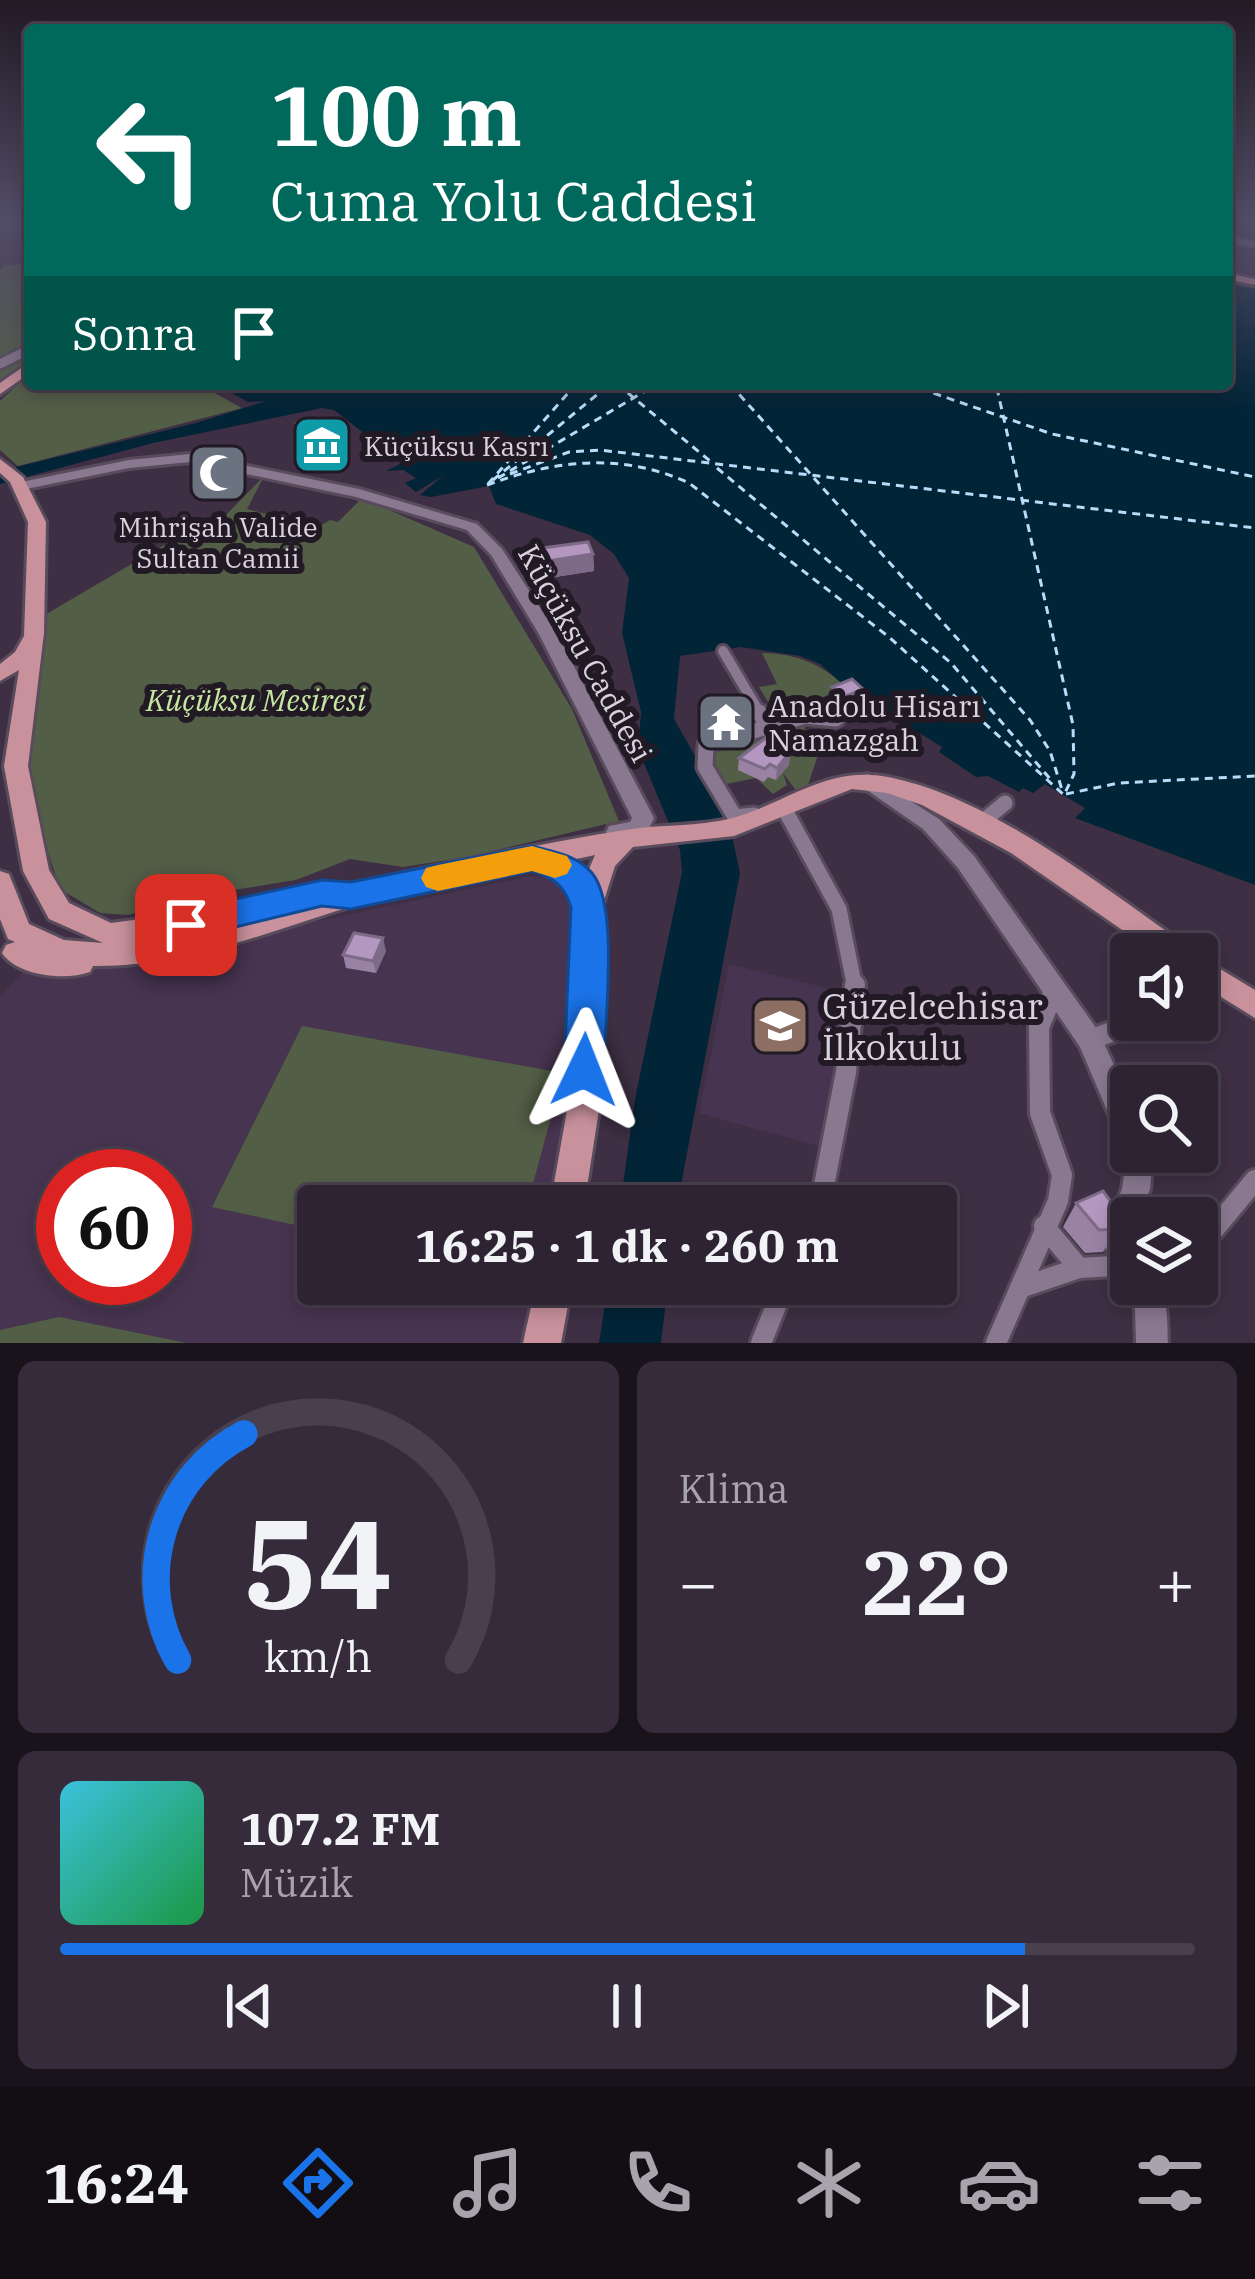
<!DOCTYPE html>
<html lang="tr">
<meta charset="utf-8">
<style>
:root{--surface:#2e2333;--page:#362b3b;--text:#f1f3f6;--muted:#a7a4ac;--line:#49404e;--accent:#1a73e8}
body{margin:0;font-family:"IBM Plex Serif",serif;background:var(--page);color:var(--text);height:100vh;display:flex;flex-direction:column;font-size:45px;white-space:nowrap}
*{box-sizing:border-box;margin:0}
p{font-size:39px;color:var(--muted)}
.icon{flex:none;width:66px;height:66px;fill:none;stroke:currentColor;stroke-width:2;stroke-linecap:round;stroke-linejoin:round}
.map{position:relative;height:1343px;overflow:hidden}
.side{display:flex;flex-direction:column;gap:18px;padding:18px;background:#19131c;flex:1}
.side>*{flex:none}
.guide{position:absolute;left:24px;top:24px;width:1209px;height:366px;border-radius:12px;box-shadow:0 6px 18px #0003,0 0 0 3px var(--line);background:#00695c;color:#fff;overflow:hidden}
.buttons{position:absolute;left:1110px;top:933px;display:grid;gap:24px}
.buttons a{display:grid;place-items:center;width:108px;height:108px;border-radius:12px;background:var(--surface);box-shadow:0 6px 18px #0003,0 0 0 3px var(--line);font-size:60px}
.speed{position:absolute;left:36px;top:1149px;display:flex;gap:24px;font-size:60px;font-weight:700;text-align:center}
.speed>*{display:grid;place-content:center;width:156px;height:156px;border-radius:50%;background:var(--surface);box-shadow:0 6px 18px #0003,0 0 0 3px var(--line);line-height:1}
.speed .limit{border:18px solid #d22;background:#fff;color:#111}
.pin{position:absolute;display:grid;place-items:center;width:102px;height:102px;color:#fff;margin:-51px;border-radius:24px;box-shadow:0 6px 18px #0006}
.me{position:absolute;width:132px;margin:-66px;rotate:2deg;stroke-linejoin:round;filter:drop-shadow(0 0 9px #0008)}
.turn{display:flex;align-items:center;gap:42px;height:252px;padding:0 48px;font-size:54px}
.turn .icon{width:156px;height:156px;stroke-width:2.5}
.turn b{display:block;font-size:84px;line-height:102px}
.then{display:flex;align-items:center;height:114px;padding:0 48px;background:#0003;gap:24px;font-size:45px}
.big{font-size:90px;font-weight:700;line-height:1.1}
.side .tile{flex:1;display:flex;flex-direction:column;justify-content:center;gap:18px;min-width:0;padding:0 42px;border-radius:18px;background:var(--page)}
.side .dial{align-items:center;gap:0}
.dial svg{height:312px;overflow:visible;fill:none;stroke:var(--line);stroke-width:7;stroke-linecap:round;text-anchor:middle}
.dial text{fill:var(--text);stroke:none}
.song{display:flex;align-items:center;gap:36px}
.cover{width:144px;height:144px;border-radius:18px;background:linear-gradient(135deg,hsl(190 70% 55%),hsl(140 70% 35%))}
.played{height:12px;border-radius:6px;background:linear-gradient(90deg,var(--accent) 85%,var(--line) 85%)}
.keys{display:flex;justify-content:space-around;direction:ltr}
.heat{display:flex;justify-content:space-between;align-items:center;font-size:66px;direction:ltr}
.side .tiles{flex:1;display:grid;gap:18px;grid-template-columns:1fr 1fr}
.tile:last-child{grid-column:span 2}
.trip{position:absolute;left:297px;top:1185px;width:660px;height:120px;border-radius:12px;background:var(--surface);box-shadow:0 6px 18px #0003,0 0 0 3px var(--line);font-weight:700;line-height:120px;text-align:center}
.menu{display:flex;height:192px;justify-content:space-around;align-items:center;background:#120e14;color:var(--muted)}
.menu .icon{width:84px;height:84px}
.menu .selected{color:var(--accent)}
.menu b{font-size:54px;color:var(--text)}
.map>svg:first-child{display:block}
.built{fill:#473450;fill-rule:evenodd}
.green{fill:#535e47}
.water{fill:#022437}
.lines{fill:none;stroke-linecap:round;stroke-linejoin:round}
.ferry{stroke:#b6defb;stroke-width:3;stroke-dasharray:8 6;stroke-linecap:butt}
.street-far4-casing{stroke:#584b5c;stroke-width:9}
.street-far3-casing{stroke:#584b5c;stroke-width:14}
.street-far2-casing{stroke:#584b5c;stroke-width:16}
.street-far1-casing{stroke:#584b5c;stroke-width:21}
.street-casing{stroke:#584b5c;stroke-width:26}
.secondary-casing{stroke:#584b5c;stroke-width:6}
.primary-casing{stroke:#584b5c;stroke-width:6}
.street-far4{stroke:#897890;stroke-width:6}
.street-far3{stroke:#897890;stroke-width:9}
.street-far2{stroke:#897890;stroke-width:10}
.street-far1{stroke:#897890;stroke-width:15}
.street{stroke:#897890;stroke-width:20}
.secondary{fill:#897890;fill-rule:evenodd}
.primary{fill:#c8919b;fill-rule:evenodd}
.wall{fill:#9a82a5}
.shaded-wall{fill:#7d6a86}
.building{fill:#b397c0;stroke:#7d6a86;stroke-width:3}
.route{fill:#1a73e8;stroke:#114b97;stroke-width:3}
.slow{fill:#f59e0b}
.labels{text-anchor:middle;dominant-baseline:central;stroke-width:12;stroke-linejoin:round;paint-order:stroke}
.far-poi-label{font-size:27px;fill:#dad1de;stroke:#211a24;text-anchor:start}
.street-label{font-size:30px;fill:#dad1de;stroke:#211a24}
.park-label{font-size:30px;font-style:italic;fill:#c5e5a1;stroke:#211a24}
.poi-label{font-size:30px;fill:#dad1de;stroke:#211a24;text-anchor:start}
.near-poi-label{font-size:36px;fill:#dad1de;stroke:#211a24;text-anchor:start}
</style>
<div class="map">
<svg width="1255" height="1343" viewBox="0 0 1255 1343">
<rect width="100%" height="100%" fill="#3e2f44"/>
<g class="built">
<path d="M531,876L554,879L570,889L579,921L574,1090L553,1206H318V1284H539L528,1343H0V996L23,972L86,969ZM63,1176H165V1278H63Z"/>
<polygon points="729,964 847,993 840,1060 819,1146 699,1113"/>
</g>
<g class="green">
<polygon points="30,264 30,364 0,385 0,270 5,265"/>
<polygon points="30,373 30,384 213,384 211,391 242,408 18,466 0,450 0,401"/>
<polygon points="264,476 247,509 318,527 330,520 338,522 362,498 474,547 572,709 619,821 467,857 403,867 350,859 296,880 209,894 128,915 100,913 60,889 22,771 43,616 181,535 223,518"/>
<path d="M762,653C798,654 818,663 846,686L815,701L824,711L776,715L759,687L777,684Z"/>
<polygon points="806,722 804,732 816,747 783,745 818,755 803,800 783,773 787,785 773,794 756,778 726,784 714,765 715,749"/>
<polygon points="302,1026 563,1073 527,1206 318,1206 318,1230 212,1207"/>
<polygon points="59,1317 187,1343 0,1343 0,1330"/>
</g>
<g class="water">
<polygon points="1227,284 1255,289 1255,885 1075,818 1085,808 1045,784 1033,793 1023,788 1019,792 988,776 976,777 939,752 942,747 903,723 879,717 820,664 800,656 741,647 680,656 674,719 727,812 740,873 677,1206 620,1206 635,1099 682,872 680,850 638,749 641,712 622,633 629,578 614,554 590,535 496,504 489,486 431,497 420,495 444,475 416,492 405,483 416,478 403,470 386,471 402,463 334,410 322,408 153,443 0,484 0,471 196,423 266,401 248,402 219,386 226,384 1227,384"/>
<polygon points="608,1284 668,1284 661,1343 599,1343"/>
</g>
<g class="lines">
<g class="ferry">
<polyline points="617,384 710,461"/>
<polyline points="730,384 1030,720 1050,751 1063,793"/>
<polyline points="907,384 1052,434 1255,477"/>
<polyline points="717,468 951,663 1051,780"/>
<polyline points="510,474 569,452 600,450 1255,528"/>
<polyline points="498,478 657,384"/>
<polyline points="493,480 610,384"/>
<polyline points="488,484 576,384"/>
<path d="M487,485C555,460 621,452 689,483L889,637L1064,795L1074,774L1073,725L996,384"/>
<polyline points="1066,794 1119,783 1255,776"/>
</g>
<defs>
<polyline id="street-far4" points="1227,240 1255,244"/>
<polyline id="street-far3" points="0,364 30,349"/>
<polyline id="street-far2" points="723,651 761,715"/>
<g id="street-far1">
<polyline points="759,712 768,727"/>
<polyline points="785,810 839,909 855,988"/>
<polyline points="754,815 735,817 705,767 706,745 805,716 836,719"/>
<polyline points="981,823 1005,803"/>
</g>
<g id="street">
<polyline points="1090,1040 1143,1020"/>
<polyline points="820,1206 846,1072 855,985"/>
<polyline points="1044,1226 1079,1268"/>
<polyline points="1197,1250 1255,1180"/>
<polyline points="838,1284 852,1293"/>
<polyline points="1020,1288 1079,1268 1131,1265"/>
<polyline points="761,1343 785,1284"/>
<polyline points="996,1343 1058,1201 1062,1175 1040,1113 1039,1027 1055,989"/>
</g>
<g id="secondary">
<polygon points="190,454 359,489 477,524 502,549 557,634 654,818 646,835 617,840 609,838 606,832 609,826 630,822 632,818 539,634 491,555 467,530 356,497 190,462 129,468 21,490 14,486 21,482 129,460"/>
<path d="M868,774L939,819L974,856L1099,1032L1131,1103V1152H1153L1150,1189L1139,1218H1131V1284H1156C1169,1302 1167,1321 1168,1343H1136L1135,1309L1120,1286L1102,1237L1122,1189L1128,1146L1121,1143L1080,1047L958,868L923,829L861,786L858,781L861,776Z"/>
</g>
<g id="primary">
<polygon points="1227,273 1255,279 1255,285 1227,279"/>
<polygon points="30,362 30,373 0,394 0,383"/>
<path d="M0,459L23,477L46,522L44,633L28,766L49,870L69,903L111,923L186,913L322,883L348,886C439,864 533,845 625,830C660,824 699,827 733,818C788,802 828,765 888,777C991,797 1102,887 1188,946L1192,954H1157L1011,853L922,805L887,793L852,789L734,836L633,847L615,866L602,907L599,1110L584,1206H550L567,1110L576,908C566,886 555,876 532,868C473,880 409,887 352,906C270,932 181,967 93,966L90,972C65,981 17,976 2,953L6,945L15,942L8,939L0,919V871L9,874L29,924L64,940L103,943L49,919L23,871L4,766L19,670L0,681V664L15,652L24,636L28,522L10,482L0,473ZM595,855L586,876L567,861Z"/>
<polygon points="1197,955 1255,990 1255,1018 1197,982"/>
<polygon points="536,1284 572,1284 561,1343 523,1343"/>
</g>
</defs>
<use href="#street-far4" class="street-far4-casing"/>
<use href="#street-far3" class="street-far3-casing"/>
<use href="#street-far2" class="street-far2-casing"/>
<use href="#street-far1" class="street-far1-casing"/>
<use href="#street" class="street-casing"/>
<use href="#secondary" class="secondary-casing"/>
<use href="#primary" class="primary-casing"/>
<use href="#street-far4" class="street-far4"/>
<use href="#street-far3" class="street-far3"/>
<use href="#street-far2" class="street-far2"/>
<use href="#street-far1" class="street-far1"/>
<use href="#street" class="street"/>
<use href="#secondary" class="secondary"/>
<use href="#primary" class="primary"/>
</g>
<g class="wall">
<polygon points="297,424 341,435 344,450 321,457 300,439"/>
<polygon points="535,549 593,554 594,571 542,579 536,565"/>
<polygon points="832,687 860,701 842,709 831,699"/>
<polygon points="790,752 789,765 776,780 768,777 764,782 738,770 739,758"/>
<polygon points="386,951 376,973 346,968 343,955"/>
<polygon points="1076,1203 1117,1229 1103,1252 1085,1253 1063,1227"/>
</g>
<g class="shaded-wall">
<polygon points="341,435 344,450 321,457 318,441"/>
<polygon points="593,554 594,571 542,579 541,562"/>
<polygon points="863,689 860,701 842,709 844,697"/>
<polygon points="790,752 789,765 776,780 777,768"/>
<polygon points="383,938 386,951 376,973 373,961"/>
</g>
<g class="building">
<polygon points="320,418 341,435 318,441 297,424"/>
<polygon points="588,542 593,554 541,562 535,549"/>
<polygon points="852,679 863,689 844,697 832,687"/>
<polygon points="771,734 790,752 777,768 770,764 765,769 739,758"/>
<polygon points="354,933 383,938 373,961 343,955"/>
<polygon points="1103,1191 1114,1206 1117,1229 1099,1230 1076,1203"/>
</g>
<linearGradient id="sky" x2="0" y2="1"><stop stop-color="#221a25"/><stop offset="0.54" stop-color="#524d67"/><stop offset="1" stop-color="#524d67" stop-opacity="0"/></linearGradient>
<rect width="1255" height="410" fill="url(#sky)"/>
<path class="route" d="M532,846C553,852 577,855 592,873C620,907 604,1024 604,1070L598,1082L584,1088L570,1082L564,1070L571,907C564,885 554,878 532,871L351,909L322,906L186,939L174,935L169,925L174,915L186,910L322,880L351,882Z"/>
<polygon class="slow" points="532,846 567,856 572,865 567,874 555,878 532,871 438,891 426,887 421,878 426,868 438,865"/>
<defs>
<symbol id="museum-square" viewBox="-11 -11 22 22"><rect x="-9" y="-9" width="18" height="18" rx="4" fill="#0f9aa8" stroke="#211a24"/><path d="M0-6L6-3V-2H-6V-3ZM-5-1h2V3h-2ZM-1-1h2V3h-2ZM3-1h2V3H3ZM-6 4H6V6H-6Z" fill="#fff"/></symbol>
<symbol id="mosque-square" viewBox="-11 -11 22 22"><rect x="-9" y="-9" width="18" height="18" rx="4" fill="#6b7280" stroke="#211a24"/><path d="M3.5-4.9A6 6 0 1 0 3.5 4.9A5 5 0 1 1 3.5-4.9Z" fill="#fff"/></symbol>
<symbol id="temple-square" viewBox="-11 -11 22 22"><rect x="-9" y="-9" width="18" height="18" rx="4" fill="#6b7280" stroke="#211a24"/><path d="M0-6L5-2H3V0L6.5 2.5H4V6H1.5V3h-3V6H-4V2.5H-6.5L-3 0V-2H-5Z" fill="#fff"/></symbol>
<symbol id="school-square" viewBox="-11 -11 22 22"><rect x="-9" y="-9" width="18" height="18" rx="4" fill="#8d6e63" stroke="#211a24"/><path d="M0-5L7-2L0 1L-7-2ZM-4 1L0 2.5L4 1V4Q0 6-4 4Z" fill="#fff"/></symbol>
</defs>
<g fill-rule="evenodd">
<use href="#museum-square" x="289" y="412" width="66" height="66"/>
<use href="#mosque-square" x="185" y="440" width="66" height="66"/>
<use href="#temple-square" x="693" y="689" width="66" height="66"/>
<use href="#school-square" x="747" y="993" width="66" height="66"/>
</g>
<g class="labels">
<g class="far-poi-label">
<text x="364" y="445">Küçüksu Kasrı</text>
<text x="218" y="526" text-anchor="middle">Mihrişah Valide<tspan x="218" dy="31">Sultan Camii</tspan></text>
</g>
<g class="street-label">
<text transform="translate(586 653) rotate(61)">Küçüksu Caddesi</text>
</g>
<g class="park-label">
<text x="256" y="699">Küçüksu Mesiresi</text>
</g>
<g class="poi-label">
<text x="768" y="705">Anadolu Hisarı<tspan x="768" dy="34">Namazgah</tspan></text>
</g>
<g class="near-poi-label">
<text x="822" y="1005">Güzelcehisar<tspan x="822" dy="41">İlkokulu</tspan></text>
</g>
</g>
</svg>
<div class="buttons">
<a><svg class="icon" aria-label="sound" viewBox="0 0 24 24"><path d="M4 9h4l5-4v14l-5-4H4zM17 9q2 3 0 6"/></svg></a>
<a><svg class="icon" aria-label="search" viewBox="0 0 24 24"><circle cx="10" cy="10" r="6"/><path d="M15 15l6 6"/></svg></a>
<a><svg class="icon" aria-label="layers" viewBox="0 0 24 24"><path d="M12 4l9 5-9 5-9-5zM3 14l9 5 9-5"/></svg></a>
</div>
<div class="speed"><div class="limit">60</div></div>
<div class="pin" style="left:186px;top:925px;background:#d93025"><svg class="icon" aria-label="arrive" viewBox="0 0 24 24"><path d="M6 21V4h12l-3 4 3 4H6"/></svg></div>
<svg class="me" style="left:584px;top:1070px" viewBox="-20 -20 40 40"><path d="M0-17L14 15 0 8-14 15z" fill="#1a73e8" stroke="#fff" stroke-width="4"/></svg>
<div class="trip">16:25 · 1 dk · 260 m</div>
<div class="guide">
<div class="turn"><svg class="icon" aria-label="left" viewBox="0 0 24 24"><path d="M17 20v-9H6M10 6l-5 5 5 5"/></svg><div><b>100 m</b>Cuma Yolu Caddesi</div></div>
<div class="then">Sonra<svg class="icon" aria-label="arrive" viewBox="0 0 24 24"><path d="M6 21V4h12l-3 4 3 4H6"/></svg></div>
</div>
</div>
<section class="side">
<div class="tiles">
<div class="tile dial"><svg viewBox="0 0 100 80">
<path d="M14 69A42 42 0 1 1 86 69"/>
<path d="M14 69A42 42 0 0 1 31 11" stroke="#1a73e8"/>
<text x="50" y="56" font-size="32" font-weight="700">54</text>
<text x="50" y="72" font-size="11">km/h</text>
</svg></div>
<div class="tile"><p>Klima</p>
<div class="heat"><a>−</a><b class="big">22°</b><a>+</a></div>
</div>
<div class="tile">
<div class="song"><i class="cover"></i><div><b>107.2 FM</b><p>Müzik</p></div></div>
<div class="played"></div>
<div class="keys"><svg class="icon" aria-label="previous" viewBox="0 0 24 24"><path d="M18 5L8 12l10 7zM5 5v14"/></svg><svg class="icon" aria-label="pause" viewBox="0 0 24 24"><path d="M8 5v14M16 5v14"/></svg><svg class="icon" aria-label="next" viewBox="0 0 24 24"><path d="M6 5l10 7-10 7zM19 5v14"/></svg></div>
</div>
</div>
</section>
<nav class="menu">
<b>16:24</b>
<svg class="icon selected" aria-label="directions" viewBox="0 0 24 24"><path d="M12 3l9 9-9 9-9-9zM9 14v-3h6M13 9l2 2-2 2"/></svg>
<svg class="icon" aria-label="music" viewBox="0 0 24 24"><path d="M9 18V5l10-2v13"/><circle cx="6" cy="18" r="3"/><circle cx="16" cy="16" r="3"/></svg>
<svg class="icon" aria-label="phone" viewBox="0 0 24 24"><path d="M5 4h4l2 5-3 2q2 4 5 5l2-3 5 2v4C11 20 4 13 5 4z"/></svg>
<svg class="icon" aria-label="climate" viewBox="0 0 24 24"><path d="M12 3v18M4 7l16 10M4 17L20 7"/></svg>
<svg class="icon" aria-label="car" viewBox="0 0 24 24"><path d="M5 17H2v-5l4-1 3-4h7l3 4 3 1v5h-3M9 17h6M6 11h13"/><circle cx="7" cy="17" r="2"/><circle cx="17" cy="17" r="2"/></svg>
<svg class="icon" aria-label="filters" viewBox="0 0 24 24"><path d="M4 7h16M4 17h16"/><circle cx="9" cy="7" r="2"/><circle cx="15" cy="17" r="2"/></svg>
</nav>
